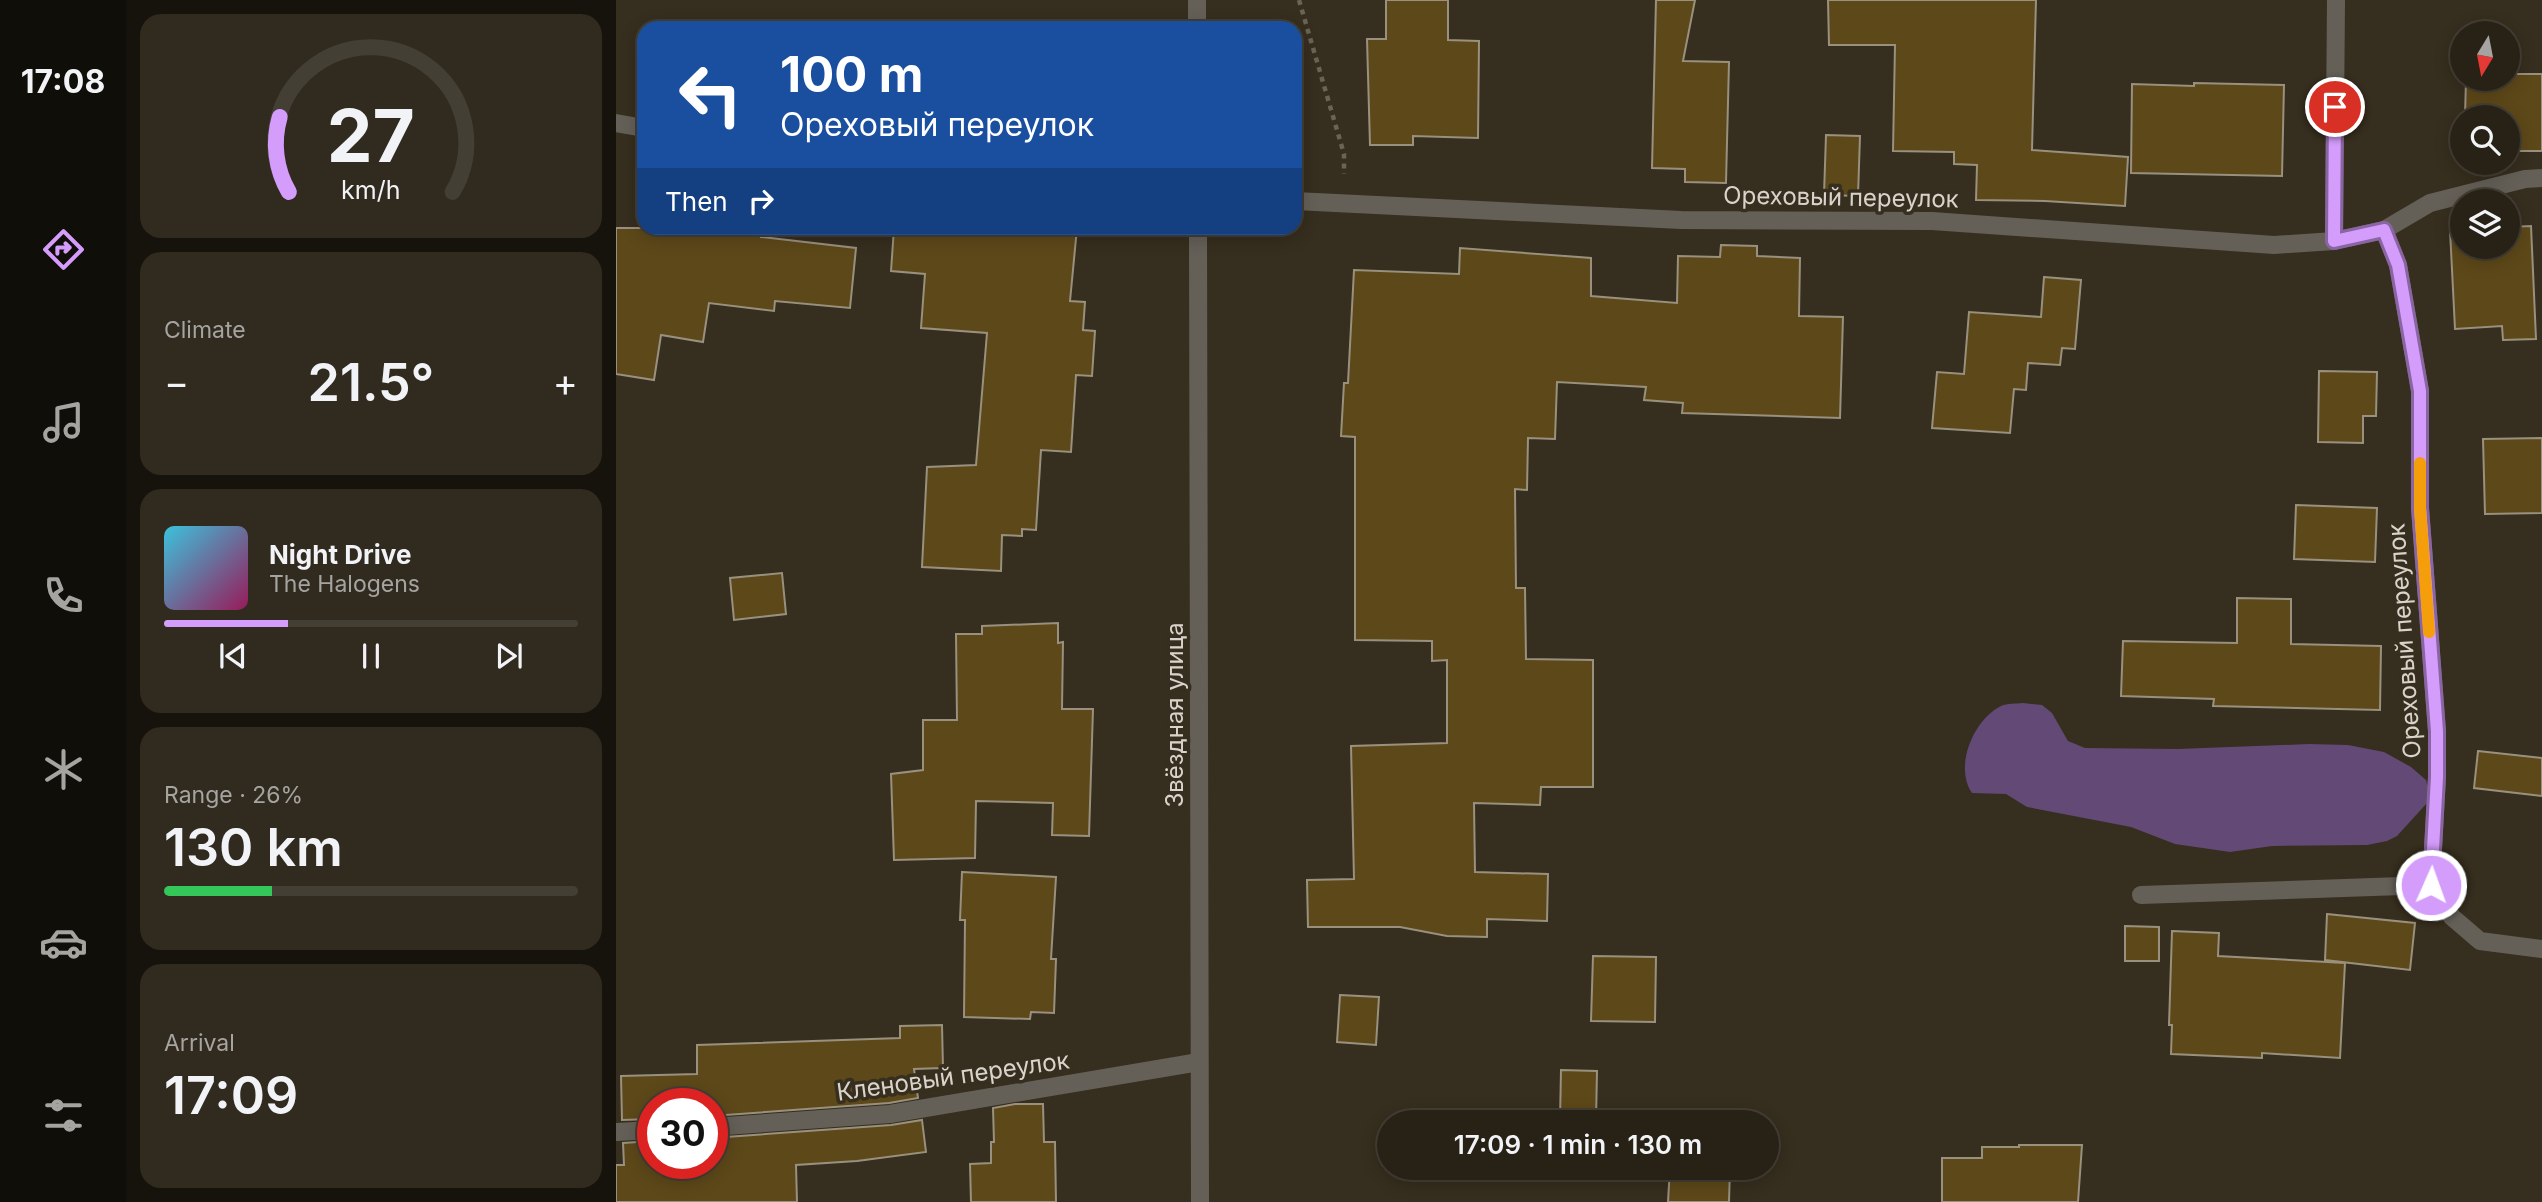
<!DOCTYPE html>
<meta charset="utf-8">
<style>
:root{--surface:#282216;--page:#302a1f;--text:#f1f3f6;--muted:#a5a4a1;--line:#443f35;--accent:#d49cfb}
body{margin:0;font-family:Inter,sans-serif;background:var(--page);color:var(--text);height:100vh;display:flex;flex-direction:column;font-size:26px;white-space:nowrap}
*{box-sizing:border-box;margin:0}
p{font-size:23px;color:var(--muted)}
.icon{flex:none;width:38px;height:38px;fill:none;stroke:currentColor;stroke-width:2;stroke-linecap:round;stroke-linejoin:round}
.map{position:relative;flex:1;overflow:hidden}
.drawer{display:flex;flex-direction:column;gap:14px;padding:14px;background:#16130c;width:490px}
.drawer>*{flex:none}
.top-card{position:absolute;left:21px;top:21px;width:665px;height:214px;border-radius:21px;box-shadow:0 4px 18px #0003,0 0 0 2px var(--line);background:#1a4fa0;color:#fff;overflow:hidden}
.needle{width:46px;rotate:190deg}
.fabs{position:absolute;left:1834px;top:21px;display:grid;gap:14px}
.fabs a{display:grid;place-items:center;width:70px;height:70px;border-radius:50%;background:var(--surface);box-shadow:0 4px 18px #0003,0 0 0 2px var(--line);font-size:35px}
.speed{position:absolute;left:21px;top:1088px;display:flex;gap:14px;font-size:35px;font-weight:700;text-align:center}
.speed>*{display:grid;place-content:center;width:91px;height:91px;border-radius:50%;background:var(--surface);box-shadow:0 4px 18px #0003,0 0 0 2px var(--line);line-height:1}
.speed .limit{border:10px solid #d22;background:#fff;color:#111}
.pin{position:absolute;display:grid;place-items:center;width:60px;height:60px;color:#fff;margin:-30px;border:4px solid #fff;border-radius:50%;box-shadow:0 2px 7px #0007}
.me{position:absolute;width:77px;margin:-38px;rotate:2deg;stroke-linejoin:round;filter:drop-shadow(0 0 5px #0008)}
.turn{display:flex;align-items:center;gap:24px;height:147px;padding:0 28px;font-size:32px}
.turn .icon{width:91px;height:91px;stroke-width:2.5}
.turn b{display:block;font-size:49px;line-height:60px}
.then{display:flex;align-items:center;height:66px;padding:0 28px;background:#0003;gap:14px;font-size:26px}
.big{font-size:52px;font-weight:600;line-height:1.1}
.drawer .widget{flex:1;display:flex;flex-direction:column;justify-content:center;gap:10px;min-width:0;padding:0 24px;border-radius:21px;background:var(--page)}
.drawer .dial{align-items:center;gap:0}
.dial svg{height:182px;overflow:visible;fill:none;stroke:var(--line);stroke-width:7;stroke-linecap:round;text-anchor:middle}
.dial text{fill:var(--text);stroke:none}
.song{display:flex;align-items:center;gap:21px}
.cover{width:84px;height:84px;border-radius:10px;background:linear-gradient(135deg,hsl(190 70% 55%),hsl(330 70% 35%))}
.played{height:7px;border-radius:4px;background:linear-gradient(90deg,var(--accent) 30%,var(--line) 30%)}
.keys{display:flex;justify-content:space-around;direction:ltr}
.heat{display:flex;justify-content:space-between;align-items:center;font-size:38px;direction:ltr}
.charge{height:10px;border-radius:5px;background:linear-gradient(90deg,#34c759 26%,var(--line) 0)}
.trip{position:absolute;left:761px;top:1110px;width:402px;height:70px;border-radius:35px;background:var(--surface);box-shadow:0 4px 18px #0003,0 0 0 2px var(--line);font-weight:600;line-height:70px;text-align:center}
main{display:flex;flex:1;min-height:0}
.tab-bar{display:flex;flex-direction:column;width:126px;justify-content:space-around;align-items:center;background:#100e09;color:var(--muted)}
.tab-bar .icon{width:49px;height:49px}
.tab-bar .selected{color:var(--accent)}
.tab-bar b{font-size:32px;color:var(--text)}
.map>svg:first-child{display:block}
.green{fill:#634975}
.building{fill:#5d4819;stroke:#99907e;stroke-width:2}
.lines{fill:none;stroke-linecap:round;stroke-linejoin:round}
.path{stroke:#6b6456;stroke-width:4.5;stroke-dasharray:5 5;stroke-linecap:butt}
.minor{stroke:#646058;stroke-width:18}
.route-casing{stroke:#8a65a3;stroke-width:18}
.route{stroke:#d49cfb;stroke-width:12}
.slow{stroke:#f59e0b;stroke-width:12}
.labels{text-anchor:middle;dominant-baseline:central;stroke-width:7;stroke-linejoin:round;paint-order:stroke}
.street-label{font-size:24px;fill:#d9d4cb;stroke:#362e1e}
</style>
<main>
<nav class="tab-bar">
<b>17:08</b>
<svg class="icon selected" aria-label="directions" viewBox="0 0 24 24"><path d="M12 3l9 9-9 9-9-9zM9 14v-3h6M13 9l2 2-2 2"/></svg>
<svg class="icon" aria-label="music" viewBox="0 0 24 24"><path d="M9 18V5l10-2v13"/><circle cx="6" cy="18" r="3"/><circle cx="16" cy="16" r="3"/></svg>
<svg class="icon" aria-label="phone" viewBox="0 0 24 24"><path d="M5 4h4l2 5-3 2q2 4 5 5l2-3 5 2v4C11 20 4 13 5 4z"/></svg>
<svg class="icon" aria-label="climate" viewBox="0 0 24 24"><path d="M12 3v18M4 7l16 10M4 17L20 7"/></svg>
<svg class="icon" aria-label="car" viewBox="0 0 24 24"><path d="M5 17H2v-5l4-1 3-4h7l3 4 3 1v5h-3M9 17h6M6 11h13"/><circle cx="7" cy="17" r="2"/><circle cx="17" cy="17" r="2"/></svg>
<svg class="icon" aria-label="filters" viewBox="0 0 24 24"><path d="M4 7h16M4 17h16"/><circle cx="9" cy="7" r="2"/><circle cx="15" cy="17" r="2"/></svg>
</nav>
<section class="drawer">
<div class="widget dial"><svg viewBox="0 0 100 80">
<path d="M14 69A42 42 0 1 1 86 69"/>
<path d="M14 69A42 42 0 0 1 10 36" stroke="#d49cfb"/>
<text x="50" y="56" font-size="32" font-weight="700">27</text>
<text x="50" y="72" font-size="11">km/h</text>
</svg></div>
<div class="widget"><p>Climate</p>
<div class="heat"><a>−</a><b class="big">21.5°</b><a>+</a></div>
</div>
<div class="widget">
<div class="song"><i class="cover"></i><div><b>Night Drive</b><p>The Halogens</p></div></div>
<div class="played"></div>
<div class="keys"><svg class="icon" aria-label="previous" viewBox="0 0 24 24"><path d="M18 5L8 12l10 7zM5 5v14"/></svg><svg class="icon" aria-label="pause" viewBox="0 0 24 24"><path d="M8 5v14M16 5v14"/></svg><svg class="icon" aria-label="next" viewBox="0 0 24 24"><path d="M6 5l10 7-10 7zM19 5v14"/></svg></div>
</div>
<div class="widget"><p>Range · 26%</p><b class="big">130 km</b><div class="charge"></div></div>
<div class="widget"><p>Arrival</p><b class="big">17:09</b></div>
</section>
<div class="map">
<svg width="1926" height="1202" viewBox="0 0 1926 1202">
<rect width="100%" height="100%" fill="#362e1e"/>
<path class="green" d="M1407,703L1426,705L1436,713L1452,741L1469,748L1562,749L1693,744L1732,745L1768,752L1795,767L1810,780L1813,792L1811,803L1781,836L1771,841L1751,845L1656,846L1614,852L1559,844L1515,827L1411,807L1390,794L1356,793C1338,767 1357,720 1385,706C1391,703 1400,704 1407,703Z"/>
<g class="building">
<polygon points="770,0 832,0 832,40 863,41 862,138 797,136 797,145 754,145 751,39 770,39"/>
<polygon points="1040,0 1079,0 1067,61 1113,62 1110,183 1069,182 1069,169 1036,168"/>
<polygon points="1212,0 1420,0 1416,150 1512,157 1509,206 1429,201 1360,200 1361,165 1338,164 1338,152 1277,151 1279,45 1213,45"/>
<polygon points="1892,74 1926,74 1926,151 1892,151 1892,117 1849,117 1850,79 1892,79"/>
<polygon points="1578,83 1668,85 1666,176 1515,173 1516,84 1578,86"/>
<polygon points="1210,135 1244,136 1242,196 1208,195"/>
<polygon points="1915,226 1920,339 1887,340 1886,326 1839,329 1834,230 1846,230 1846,247 1892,247 1892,227"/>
<polygon points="0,228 146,228 145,237 240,248 234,308 159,301 158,311 93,303 87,342 45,335 38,380 0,374"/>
<polygon points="278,228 362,235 363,228 461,228 454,301 469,302 467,330 479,331 476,376 460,375 455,452 425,450 420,530 406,529 406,536 386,535 385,571 306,567 311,467 360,465 371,333 305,328 309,274 275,271"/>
<polygon points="1105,245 1141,246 1141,256 1184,258 1183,316 1227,317 1224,418 1066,413 1067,403 1028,400 1030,387 941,382 939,439 912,438 911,490 899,489 900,588 909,588 910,659 977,660 977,787 925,787 924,805 858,803 859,872 932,874 931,921 871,919 871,937 831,936 784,927 692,927 691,880 738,879 735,746 831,743 831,660 816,661 816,641 739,640 739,437 725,436 728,383 732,383 738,270 843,274 844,248 975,258 975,296 1061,303 1062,256 1104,257"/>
<polygon points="1428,277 1465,280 1459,349 1446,348 1444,365 1412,363 1410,390 1398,389 1394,433 1316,428 1321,372 1348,374 1353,312 1425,317"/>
<polygon points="1703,371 1761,372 1760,416 1747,416 1747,443 1702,442"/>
<polygon points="1926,438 1926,513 1869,514 1867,439"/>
<polygon points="1680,505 1761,508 1759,562 1678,559"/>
<polygon points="166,573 170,614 118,620 114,578"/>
<polygon points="1621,598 1675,599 1675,644 1765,646 1764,710 1597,706 1598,699 1505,696 1507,641 1621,643"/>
<polygon points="442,623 442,643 447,642 446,709 477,709 473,836 436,835 437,803 360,801 359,858 278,860 275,774 307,770 307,720 341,720 340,634 366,634 366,626"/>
<polygon points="1862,751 1926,758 1926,796 1858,788"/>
<polygon points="346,872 440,877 435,959 440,959 438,1013 415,1012 414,1019 348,1017 349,920 344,920"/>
<polygon points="1711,914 1799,923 1794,970 1709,960"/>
<polygon points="1509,926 1543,927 1543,961 1509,961"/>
<polygon points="1556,931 1603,933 1602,956 1729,963 1724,1058 1646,1053 1646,1058 1555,1054 1556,1025 1553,1025"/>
<polygon points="977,956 1040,957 1039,1022 975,1021"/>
<polygon points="724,995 763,997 760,1045 721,1042"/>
<polygon points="326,1025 327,1068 298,1069 302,1098 273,1103 96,1116 96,1104 37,1104 37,1119 6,1120 5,1076 81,1074 81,1045 284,1038 284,1026"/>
<polygon points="945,1070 981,1071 980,1121 944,1120"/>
<polygon points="399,1104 427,1104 428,1142 439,1142 440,1202 355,1202 354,1164 375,1163 375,1142 378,1142 377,1108"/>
<polygon points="306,1120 310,1152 241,1161 180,1165 181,1202 0,1202 0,1165 8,1165 7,1143 37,1141 37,1164 96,1164 96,1138 275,1125"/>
<polygon points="1403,1145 1466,1145 1462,1202 1326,1202 1326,1158 1366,1158 1366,1147 1403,1147"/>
<polygon points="1054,1167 1114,1167 1113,1202 1052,1202"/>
</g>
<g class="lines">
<polyline class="path" points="683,0 728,154 728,174"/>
<g class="minor">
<polyline points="581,0 581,28"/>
<polyline points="0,123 28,128"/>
<polyline points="679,201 1065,220 1316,221 1658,245 1718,241 1768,230 1814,203 1909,179 1926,178"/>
<polyline points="582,228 584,1202"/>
<polyline points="1768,230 1782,265 1804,391 1804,508 1821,731 1821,777 1815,885"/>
<polyline points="1718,241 1720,0"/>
<polyline points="1815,885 1836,917 1864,941 1926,949"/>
<polyline points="1525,895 1815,885"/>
<polyline points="96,1127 274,1114 583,1062"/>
<polyline points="0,1132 37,1130"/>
</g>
</g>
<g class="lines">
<defs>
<polyline id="route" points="1719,107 1718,241 1768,230 1782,265 1804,391 1804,508 1821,731 1821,777 1815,885"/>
</defs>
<use href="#route" class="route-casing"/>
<use href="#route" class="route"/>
<polyline class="slow" points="1804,463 1804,508 1813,632"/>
</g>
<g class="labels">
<g class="street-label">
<text transform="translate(1225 197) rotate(1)">Ореховый переулок</text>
<text transform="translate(1788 641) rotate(-94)">Ореховый переулок</text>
<text transform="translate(558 715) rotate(-90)">Звёздная улица</text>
<text transform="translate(337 1076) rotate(-8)">Кленовый переулок</text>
</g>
</g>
</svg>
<div class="fabs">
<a><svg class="needle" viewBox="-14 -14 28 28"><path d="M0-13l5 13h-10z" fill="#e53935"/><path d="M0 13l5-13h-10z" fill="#a5a4a1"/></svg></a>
<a><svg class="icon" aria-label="search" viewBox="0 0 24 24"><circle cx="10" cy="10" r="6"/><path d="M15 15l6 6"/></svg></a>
<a><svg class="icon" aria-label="layers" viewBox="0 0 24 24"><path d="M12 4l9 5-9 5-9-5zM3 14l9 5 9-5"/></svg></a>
</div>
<div class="speed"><div class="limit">30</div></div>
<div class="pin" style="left:1719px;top:107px;background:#d93025"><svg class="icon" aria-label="arrive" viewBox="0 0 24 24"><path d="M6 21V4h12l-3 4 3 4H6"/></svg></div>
<svg class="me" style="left:1815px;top:885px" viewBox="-20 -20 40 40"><circle r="17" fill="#d49cfb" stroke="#fff" stroke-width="3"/><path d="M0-11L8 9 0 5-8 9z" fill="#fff"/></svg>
<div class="trip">17:09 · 1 min · 130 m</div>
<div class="top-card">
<div class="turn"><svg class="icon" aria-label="left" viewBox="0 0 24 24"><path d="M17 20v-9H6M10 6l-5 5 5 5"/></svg><div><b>100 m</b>Ореховый переулок</div></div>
<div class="then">Then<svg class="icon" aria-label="right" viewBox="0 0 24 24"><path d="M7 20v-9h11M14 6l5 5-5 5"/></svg></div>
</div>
</div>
</main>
